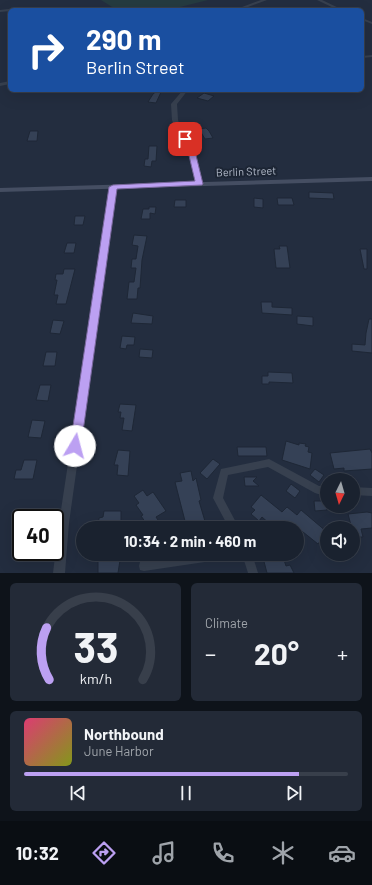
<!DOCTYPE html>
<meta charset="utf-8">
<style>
:root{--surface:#1a222f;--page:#232a37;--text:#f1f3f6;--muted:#9fa4aa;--line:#383f4b;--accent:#bca0f2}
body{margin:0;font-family:Barlow,sans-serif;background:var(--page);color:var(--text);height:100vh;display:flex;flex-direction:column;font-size:15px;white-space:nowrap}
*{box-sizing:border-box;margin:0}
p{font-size:13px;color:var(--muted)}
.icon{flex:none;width:22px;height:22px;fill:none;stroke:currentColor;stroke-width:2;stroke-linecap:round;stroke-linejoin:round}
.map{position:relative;height:573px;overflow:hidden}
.sheet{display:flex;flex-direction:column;gap:10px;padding:10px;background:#0e131a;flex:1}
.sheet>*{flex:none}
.top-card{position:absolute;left:8px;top:8px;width:356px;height:84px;border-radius:6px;box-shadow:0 4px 16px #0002,0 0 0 1px var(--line);background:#1a4fa0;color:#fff;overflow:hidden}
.needle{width:26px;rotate:185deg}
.controls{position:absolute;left:320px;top:473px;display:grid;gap:8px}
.controls a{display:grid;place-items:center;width:40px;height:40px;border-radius:50%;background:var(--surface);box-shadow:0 4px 16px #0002,0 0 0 1px var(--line);font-size:20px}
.speed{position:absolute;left:12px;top:509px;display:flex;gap:8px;font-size:20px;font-weight:700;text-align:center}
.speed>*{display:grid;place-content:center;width:52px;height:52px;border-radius:50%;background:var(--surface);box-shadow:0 4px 16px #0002,0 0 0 1px var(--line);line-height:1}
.speed .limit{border:2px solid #111;border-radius:6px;background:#fff;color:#111}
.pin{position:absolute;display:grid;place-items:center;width:34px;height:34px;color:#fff;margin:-17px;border-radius:8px;box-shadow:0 2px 6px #0006}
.me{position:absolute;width:44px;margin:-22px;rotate:8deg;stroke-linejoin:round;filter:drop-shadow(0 0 3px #0008)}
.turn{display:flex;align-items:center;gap:14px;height:84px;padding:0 12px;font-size:18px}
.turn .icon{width:52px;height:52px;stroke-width:2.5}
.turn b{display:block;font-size:28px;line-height:34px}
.big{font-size:30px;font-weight:700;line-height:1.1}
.sheet .widget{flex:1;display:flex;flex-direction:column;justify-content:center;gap:6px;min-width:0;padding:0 14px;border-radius:6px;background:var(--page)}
.sheet .dial{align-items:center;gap:0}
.dial svg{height:104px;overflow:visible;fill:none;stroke:var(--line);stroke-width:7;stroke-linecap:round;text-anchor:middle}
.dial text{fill:var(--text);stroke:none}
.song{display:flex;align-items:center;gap:12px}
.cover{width:48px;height:48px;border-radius:6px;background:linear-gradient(135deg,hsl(340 70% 55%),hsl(70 70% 35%))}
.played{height:4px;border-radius:2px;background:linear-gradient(90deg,var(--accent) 85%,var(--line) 85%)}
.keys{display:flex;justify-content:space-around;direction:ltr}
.heat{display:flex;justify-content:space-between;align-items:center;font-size:22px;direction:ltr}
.sheet .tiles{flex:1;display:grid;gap:10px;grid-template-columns:1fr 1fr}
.widget:last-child{grid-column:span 2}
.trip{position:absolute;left:76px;top:521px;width:228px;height:40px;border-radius:20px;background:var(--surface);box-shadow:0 4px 16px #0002,0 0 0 1px var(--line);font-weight:700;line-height:40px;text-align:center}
.dock{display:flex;height:64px;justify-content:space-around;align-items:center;background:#0a0e13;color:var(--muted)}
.dock .icon{width:28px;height:28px}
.dock .active{color:var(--accent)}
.dock b{font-size:18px;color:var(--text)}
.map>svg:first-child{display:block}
.green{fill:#253b40}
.building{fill:#354156;stroke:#1e2736}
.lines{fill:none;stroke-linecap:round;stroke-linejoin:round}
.minor{fill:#37404f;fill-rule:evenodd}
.tertiary{fill:#37404f;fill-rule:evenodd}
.secondary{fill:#454e62;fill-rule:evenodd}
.route{fill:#bca0f2;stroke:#7a689d}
.labels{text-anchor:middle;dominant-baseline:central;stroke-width:4;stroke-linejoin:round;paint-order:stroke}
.street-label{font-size:11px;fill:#b3bbca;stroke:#1c2534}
</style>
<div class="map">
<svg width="372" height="573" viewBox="0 0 372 573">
<rect width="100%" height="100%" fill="#232d3f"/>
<polygon class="green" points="101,0 208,0 168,10 117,10"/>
<g class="building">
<polygon points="158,90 162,90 156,103 148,102 153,94"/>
<polygon points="204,93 214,96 208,101 197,98"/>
<polygon points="206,128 209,131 213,138 205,139 199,129"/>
<polygon points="30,131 38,131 37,141 27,141"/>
<polygon points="149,146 157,146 156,161 152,161 151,167 144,166 145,159 148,159"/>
<polygon points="309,192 333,193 334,199 309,198"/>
<polygon points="254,198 263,199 263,208 254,207"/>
<polygon points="277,198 292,198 294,205 278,205"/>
<polygon points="175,200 186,200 186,207 174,207"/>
<polygon points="149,207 156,207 155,214 150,213 150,219 141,219 143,209 149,209"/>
<polygon points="75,216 85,216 83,225 74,225"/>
<polygon points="134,235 147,236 142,260 140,288 138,288 137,299 127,299 129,282 134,282 136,268 131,268 132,259 136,259 138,246 132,245"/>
<polygon points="67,243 76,243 74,253 64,253"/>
<polygon points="279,246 287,246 290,268 276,268 274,249 280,249"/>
<polygon points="360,249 367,249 367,269 364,269"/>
<polygon points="64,269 75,269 66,304 56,304 58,295 54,295 57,280 55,280 56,274 63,274"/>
<polygon points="261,302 272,302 272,307 292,308 292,315 262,313"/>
<polygon points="133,313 153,316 152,324 131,323"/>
<polygon points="297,316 313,317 313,326 297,324"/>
<polygon points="369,319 372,319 372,353 352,351 352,344 365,345 366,333"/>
<polygon points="53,320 64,321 60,334 50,333"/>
<polygon points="122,336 135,337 134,345 127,345 126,349 120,348"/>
<polygon points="140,349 153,350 152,358 139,357"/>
<polygon points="46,352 57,352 55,366 43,366"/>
<polygon points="268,372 292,373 293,383 269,382 269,384 262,384 262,376 268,376"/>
<polygon points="40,385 51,385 48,401 36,400"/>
<polygon points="120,404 136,405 132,431 122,430 124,418 120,418 121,412 118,412"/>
<polygon points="32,420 45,421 41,438 28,437"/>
<polygon points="286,441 299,445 299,443 306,444 305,446 309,447 308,452 312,453 310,469 282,460"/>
<polygon points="237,447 266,447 267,456 238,456"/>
<polygon points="370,449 372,453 372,469 344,471 344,468 334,469 330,453"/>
<polygon points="118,450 130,451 128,476 117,475 118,465 114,465"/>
<polygon points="213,459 220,464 207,479 200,473"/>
<polygon points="24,460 37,460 33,479 14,479 16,470 21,470"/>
<polygon points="315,469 324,475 319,482 310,475"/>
<polygon points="191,471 193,481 196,478 201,500 199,501 207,528 183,528 182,521 185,521 175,482 182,481 180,473"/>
<polygon points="244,477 257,477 253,481 259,486 245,486"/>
<polygon points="291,484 300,491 295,498 286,491"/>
<polygon points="143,490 147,496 153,492 166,511 156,517 162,526 158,528 139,528 146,523 141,516 143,515 136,505 139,503 134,496"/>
<polygon points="261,495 282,512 287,507 297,515 301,510 327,532 318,544 298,528 294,528 289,524 286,528 282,528 274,521 271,525 262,517 259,521 251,514 255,510 251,507"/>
<polygon points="314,501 327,501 327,510 315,511"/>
<polygon points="104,511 121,511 121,528 98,527 99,518 103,517"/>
<polygon points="367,512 372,513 372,528 361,529 363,537 354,537 348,514"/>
<polygon points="98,554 121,554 118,573 98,573"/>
<polygon points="262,554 282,554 286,566 290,565 294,573 267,573"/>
</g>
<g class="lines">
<g class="minor">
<polygon points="261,0 267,0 240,10 234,10"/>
<polygon points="317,0 322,0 343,10 338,10"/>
<polygon points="17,8 55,9 57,10 10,10 10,11 0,12 0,10"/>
<polygon points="362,18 372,22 372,24 362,20"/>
<polygon points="372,55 372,57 362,58 362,56"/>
<polygon points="10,81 10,84 0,86 0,83"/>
<polygon points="183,90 188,90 177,104 178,120 182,131 193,147 202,184 199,186 196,184 187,147 176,131 172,120 171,104"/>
<polygon points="269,459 319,486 327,486 327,494 318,494 315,493 268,467 228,475 223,498 239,528 229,528 213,498 221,469"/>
<polygon points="353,487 372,488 372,496 353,495"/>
<polygon points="192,554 230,554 228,557 225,559 144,571 140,570 139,566 140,562 144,561"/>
<polygon points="242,554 252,554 258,573 248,573"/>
</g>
<polygon class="tertiary" points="113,185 116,187 69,523 65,573 53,573 59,523 110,187"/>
<polygon class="secondary" points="372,177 372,181 0,192 0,188"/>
</g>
<polygon class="route" points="185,137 187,138 194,147 203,184 202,185 117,189 81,446 79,450 75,451 71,450 70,446 109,187 113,185 195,181 187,147 181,139"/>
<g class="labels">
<g class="street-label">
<text transform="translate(246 171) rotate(-2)">Berlin Street</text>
</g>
</g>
</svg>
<div class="controls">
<a><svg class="needle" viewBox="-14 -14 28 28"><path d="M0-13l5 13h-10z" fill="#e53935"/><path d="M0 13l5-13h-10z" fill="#9fa4aa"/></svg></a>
<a><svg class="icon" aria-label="sound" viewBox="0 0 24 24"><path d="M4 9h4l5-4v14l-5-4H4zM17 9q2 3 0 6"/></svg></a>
</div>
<div class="speed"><div class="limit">40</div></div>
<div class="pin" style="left:185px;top:139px;background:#d93025"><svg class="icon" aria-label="arrive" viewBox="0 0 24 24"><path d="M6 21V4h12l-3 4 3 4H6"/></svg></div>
<svg class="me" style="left:75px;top:446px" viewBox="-20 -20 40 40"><circle r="19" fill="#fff"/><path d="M0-13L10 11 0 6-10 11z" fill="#bca0f2"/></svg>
<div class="trip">10:34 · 2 min · 460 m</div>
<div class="top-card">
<div class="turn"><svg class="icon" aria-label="right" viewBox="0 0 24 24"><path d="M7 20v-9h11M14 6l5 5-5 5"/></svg><div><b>290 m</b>Berlin Street</div></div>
</div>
</div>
<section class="sheet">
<div class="tiles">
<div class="widget dial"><svg viewBox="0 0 100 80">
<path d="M14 69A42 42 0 1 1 86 69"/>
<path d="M14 69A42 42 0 0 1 12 29" stroke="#bca0f2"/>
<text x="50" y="56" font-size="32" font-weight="700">33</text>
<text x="50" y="72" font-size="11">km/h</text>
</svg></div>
<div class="widget"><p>Climate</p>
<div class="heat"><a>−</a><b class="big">20°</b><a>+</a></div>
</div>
<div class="widget">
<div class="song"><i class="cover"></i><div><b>Northbound</b><p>June Harbor</p></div></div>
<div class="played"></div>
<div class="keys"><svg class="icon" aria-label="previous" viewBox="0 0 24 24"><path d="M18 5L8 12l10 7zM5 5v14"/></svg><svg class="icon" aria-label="pause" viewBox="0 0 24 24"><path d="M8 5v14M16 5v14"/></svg><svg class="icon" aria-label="next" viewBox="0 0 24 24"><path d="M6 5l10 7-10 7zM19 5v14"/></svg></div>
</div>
</div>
</section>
<nav class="dock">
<b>10:32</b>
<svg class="icon active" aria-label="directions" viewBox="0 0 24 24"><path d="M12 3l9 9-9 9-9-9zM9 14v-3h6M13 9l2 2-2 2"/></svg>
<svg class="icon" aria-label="music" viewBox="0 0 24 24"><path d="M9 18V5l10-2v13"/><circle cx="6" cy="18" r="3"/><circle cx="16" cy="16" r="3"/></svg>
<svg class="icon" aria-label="phone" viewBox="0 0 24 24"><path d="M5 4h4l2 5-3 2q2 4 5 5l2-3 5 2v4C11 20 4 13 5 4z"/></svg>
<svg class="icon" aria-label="climate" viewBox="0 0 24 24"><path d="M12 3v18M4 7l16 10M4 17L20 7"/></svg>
<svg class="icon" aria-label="car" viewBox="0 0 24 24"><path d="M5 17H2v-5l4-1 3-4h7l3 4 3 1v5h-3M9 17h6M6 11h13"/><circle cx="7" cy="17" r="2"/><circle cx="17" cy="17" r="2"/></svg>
</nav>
